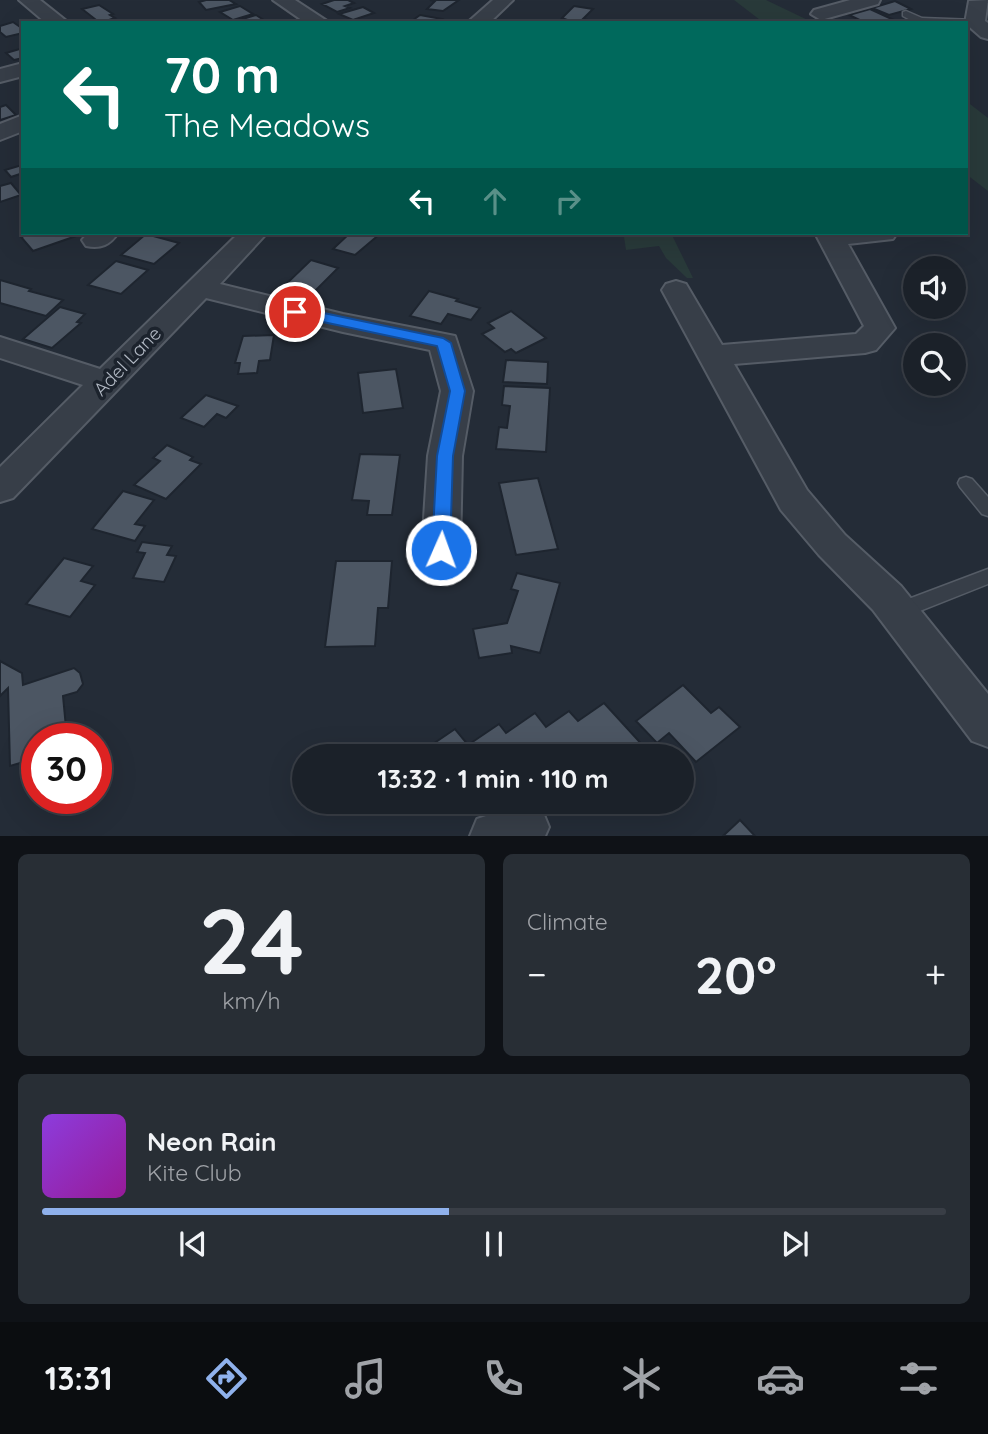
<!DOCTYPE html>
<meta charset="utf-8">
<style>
:root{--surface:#1b2129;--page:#282e35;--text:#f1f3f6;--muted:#a0a3a8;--line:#393e46;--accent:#8fb1ec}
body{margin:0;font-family:Quicksand,sans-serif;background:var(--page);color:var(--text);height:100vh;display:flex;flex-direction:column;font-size:26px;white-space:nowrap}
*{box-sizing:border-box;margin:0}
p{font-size:23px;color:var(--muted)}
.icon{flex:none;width:38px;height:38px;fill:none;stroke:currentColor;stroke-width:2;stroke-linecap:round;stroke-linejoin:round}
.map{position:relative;height:836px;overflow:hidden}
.side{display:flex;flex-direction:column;gap:18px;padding:18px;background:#0f1217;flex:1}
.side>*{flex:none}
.top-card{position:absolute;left:21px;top:21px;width:947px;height:214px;border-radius:0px;box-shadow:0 7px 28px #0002,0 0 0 2px var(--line);background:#00695c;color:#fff;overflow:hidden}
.fabs{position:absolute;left:903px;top:256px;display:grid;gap:14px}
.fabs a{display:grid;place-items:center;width:63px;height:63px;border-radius:50%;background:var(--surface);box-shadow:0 7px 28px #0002,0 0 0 2px var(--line);font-size:35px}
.speed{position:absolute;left:21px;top:723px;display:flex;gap:14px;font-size:35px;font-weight:700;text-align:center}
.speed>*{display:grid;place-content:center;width:91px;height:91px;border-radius:50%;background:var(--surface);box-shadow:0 7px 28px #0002,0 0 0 2px var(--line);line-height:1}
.speed .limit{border:10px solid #d22;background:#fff;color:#111}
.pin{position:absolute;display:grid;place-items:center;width:60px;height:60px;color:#fff;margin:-30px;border:4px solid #fff;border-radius:50%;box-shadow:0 2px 7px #0007}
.me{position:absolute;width:77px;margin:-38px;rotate:2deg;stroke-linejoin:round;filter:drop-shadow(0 0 5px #0008)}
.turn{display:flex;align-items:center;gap:24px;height:147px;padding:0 28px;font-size:32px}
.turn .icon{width:91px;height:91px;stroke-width:2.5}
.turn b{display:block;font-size:49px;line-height:60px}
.lanes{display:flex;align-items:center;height:66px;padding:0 28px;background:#0003;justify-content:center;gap:35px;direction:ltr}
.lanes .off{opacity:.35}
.big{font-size:52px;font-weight:700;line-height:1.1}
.side .card{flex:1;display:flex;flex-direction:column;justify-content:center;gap:10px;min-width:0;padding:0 24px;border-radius:10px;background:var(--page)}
.side .dial{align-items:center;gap:0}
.dial b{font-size:91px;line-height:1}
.song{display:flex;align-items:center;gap:21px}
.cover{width:84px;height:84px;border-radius:10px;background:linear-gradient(135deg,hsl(270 70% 55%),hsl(300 70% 35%))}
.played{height:7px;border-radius:4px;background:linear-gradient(90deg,var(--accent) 45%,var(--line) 45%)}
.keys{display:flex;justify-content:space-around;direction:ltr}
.heat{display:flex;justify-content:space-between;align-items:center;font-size:38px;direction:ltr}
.side .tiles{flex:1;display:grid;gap:18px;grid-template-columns:1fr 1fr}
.card:last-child{grid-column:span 2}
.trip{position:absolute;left:292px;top:744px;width:402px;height:70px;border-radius:35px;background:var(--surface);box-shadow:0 7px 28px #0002,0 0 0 2px var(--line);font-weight:700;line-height:70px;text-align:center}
.dock{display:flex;height:112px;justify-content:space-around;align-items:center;background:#0b0d10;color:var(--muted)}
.dock .icon{width:49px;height:49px}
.dock .current{color:var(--accent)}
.dock b{font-size:32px;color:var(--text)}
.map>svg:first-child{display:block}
.green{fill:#293a3a}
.building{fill:#4c5663;stroke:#1e252f;stroke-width:2}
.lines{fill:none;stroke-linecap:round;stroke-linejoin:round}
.service-casing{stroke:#555c66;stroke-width:3}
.minor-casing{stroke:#555c66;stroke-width:4}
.service{fill:#373e48;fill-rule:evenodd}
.minor{fill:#373e48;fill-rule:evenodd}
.route{fill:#1a73e8;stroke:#114b97;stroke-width:2}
.labels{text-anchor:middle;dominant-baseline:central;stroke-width:7;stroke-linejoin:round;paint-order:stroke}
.street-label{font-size:19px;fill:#b2b9c4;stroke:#1c232d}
</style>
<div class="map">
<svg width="988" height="836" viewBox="0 0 988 836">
<rect width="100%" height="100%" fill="#242c37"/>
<g class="green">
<polygon points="734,0 766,0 814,23 764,23"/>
<polygon points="966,101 988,118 988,191 966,174"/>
<polygon points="639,233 671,233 693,278 687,278 666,258 659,246 626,250 624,237"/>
</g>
<g class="building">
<polygon points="206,0 229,0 236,4 206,10 199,2"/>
<polygon points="334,0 348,0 354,3 345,6 350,8 337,12 322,4"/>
<polygon points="430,0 459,0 443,11 427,9 435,1"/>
<polygon points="895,1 911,9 889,15 872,8"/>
<polygon points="99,5 113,14 110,15 115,18 100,23 82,9"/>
<polygon points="240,6 253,14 233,20 220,12"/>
<polygon points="574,6 593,9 583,19 593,21 575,23 562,18"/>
<polygon points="363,7 374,13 353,20 339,14"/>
<polygon points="870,9 896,21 866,23 849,15"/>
<polygon points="256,15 267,22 276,23 236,21"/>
<polygon points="420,15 442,19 437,23 409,23"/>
<polygon points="13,22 23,29 23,33 6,37 0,32 0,26"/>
<polygon points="23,48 23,58 14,60 6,53"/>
<polygon points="6,105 16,115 0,120 0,107"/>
<polygon points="22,165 23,173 11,177 5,170"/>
<polygon points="11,183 21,195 0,202 0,186"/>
<polygon points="33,233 81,233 82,234 33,251 21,237"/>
<polygon points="381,233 355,255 333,249 348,235 345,233"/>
<polygon points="146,234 179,243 154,264 121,255"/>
<polygon points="311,260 338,268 310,296 282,288"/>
<polygon points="116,261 148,270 121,294 88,285"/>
<polygon points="0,280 31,289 29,291 63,300 46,316 0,303"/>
<polygon points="429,291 458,299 456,301 480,308 471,320 448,314 441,324 410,316"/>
<polygon points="60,307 85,314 77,322 81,323 52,348 23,339"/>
<polygon points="511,311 546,338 516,353 511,349 505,352 482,334 494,328 488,323"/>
<polygon points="274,335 270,360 259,361 257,373 238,374 240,363 235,363 243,336"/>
<polygon points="506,360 548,362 547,384 503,382"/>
<polygon points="396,369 403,408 363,413 358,373"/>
<polygon points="504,386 550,388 546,452 496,449 499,427 507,428 510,406 502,405"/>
<polygon points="206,395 238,406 226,418 217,414 204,427 181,418"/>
<polygon points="167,445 193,457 190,460 201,464 166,499 134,485 160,461 153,458"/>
<polygon points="360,454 400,455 392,515 367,515 369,501 352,500"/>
<polygon points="538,478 558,549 516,555 499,483"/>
<polygon points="123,491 154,500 135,524 145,526 135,541 92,529"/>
<polygon points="142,542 172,546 167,555 176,556 164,582 133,578 145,553 137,552"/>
<polygon points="64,558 93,566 81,581 95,585 70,617 26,604"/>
<polygon points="336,561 392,561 388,608 378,608 375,646 325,647"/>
<polygon points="517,573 560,583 540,653 511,646 512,653 479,658 473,629 507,623 518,591 511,589"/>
<polygon points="0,661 22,673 23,685 74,668 80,673 83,684 77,692 63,696 67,738 37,738 37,758 10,766 8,688 0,696"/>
<polygon points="683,685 711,713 719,707 740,727 696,762 669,733 657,743 636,721"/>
<polygon points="604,703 647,750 638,756 620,756 612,748 601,756 438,756 430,746 455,729 468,745 499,724 506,733 535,713 546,727 569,711 578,721"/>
<polygon points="740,820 755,836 723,836"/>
</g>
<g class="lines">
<defs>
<g id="service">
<polygon points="906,11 922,18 975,20 980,23 966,25 966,23 916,23 903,16 903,12"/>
<polygon points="966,477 972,479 988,497 988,516 982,514 960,487 958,483 960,479"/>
<polygon points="988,569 988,584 897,620 890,618 888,612 890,606"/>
</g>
<g id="minor">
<polygon points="19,0 40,0 69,23 46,23"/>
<polygon points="273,0 295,0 330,23 306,23"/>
<polygon points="493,0 513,0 489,23 467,23"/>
<polygon points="850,0 880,0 878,4 821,20 811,14 814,10"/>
<polygon points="988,0 985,21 988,23 988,39 981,37 965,23 969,1"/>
<polygon points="23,63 23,76 0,82 0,69"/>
<polygon points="23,115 23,131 0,140 0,124"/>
<path d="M88,233H118C110,245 101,249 86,246L82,240Z"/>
<polygon points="239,233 267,233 220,284 343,314 455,336 473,391 462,456 460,550 454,561 441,565 428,561 422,550 428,456 441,391 430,350 343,332 206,298 13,498 0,502 0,467 83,385 0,358 0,337 100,369"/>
<polygon points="815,233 897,233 893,239 848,244 895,328 876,350 865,353 734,364 807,490 845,535 901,586 988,694 988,747 972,741 873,610 819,555 781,510 662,290 666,284 676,281 686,284 722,345 856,334 864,326"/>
<polygon points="525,803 542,810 549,827 545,836 470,836 477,819"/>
</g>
</defs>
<use href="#service" class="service-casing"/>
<use href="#minor" class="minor-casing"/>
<use href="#service" class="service"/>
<use href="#minor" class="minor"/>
</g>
<polygon class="route" points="295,307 443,338 451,343 465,391 453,456 450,550 448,555 435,555 432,550 437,456 450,391 437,346 290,315 288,312"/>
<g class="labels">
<g class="street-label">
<text transform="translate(127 361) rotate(-46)">Adel Lane</text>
</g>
</g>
</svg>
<div class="fabs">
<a><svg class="icon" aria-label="sound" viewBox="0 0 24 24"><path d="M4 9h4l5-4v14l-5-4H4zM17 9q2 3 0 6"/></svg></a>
<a><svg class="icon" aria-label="search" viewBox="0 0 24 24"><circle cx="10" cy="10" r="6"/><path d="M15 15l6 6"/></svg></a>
</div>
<div class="speed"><div class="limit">30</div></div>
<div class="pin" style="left:295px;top:312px;background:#d93025"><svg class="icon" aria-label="arrive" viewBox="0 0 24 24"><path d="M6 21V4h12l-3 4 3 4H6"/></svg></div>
<svg class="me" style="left:441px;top:550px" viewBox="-20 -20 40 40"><circle r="17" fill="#1a73e8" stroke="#fff" stroke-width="3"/><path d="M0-11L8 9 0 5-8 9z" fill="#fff"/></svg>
<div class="trip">13:32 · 1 min · 110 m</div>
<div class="top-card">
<div class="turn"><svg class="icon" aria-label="left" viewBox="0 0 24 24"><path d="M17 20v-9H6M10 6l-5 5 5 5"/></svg><div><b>70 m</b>The Meadows</div></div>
<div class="lanes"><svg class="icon" aria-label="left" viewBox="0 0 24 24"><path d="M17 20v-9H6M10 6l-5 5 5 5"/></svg><svg class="icon off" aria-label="ahead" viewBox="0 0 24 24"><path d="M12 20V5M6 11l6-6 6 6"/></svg><svg class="icon off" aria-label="right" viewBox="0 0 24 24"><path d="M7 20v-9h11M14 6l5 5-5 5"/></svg></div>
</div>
</div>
<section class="side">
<div class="tiles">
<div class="card dial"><b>24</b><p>km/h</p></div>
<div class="card"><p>Climate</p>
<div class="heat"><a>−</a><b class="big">20°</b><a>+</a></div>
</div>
<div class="card">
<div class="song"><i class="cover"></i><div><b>Neon Rain</b><p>Kite Club</p></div></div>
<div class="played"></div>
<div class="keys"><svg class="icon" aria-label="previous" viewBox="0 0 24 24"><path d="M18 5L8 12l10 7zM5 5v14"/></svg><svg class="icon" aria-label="pause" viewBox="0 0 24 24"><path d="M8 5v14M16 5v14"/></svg><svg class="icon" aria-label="next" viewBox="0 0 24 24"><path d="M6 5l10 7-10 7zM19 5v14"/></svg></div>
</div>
</div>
</section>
<nav class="dock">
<b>13:31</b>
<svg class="icon current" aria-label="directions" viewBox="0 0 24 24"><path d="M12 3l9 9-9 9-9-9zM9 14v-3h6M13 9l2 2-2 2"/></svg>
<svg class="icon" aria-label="music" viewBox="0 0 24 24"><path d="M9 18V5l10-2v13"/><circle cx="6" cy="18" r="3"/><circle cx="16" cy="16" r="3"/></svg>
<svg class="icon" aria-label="phone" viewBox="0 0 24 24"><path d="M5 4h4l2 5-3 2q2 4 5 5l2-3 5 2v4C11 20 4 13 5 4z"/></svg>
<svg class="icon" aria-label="climate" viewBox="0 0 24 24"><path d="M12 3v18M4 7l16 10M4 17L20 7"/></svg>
<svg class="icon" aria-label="car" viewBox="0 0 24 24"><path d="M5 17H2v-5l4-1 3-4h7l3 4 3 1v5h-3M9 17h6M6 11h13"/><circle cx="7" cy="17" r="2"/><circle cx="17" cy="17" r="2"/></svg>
<svg class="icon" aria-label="filters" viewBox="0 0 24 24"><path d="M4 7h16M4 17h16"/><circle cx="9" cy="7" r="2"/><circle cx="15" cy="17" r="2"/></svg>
</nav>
